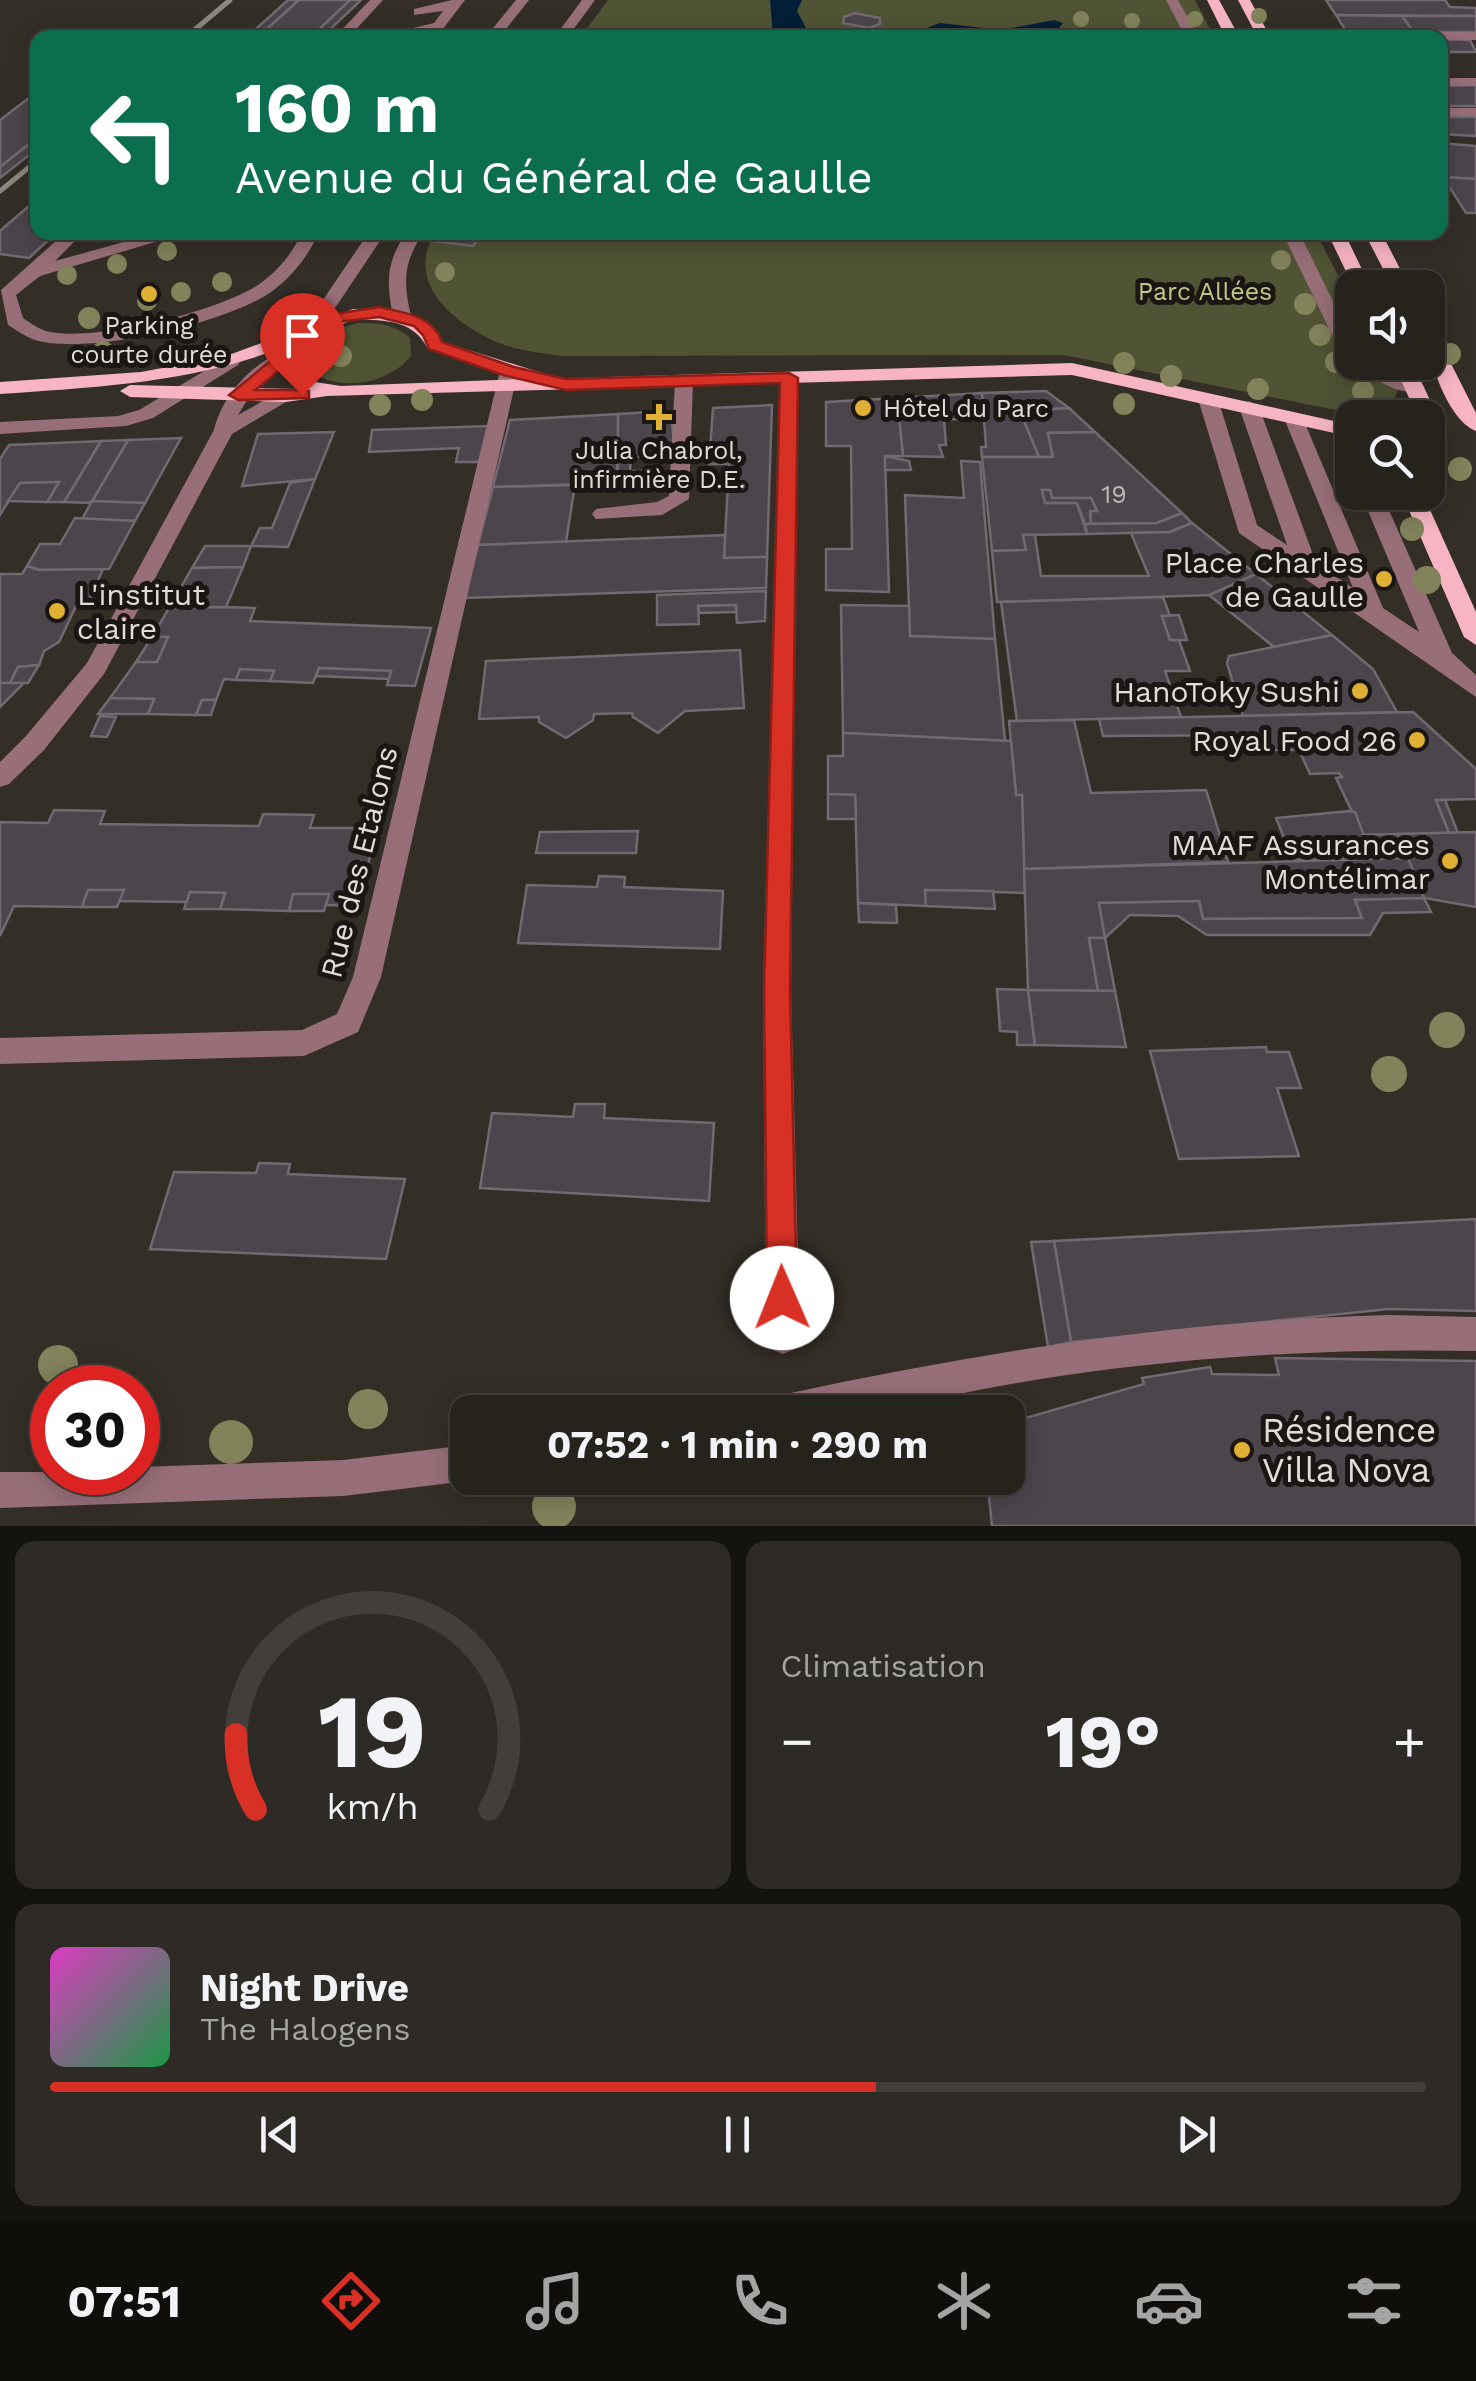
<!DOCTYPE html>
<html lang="fr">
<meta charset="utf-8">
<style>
:root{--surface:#26221c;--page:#2e2a25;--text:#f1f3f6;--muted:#a4a4a3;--line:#423f3b;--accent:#d93025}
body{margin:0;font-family:"Work Sans",sans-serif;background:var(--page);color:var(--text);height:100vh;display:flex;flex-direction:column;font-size:38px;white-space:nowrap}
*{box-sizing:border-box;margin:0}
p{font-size:32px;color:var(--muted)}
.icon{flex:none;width:55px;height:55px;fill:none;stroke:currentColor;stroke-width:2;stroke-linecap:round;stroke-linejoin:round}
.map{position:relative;height:1526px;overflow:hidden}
.sheet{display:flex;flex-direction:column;gap:15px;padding:15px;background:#15130f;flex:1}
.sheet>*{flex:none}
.banner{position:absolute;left:30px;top:30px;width:1418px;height:210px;border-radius:20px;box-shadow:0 5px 25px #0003,0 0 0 2px var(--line);background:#0b6e4f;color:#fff;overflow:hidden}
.buttons{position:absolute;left:1335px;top:270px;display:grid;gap:20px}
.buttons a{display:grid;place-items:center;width:110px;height:110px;border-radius:20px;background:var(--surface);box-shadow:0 5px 25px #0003,0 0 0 2px var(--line);font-size:50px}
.speed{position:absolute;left:30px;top:1365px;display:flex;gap:20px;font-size:50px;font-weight:700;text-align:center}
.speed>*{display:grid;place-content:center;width:130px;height:130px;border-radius:50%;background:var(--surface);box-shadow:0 5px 25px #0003,0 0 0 2px var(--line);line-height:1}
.speed .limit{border:15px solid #d22;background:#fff;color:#111}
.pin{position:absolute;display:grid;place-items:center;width:85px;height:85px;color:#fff;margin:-102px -42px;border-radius:50% 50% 50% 0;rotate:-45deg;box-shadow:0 0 10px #0007}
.pin .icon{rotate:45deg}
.me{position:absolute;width:110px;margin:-55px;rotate:359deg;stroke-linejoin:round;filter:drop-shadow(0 0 8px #0008)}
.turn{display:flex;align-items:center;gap:35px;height:210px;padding:0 40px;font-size:45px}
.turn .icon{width:130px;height:130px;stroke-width:2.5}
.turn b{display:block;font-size:70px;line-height:85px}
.big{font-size:75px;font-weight:700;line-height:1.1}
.sheet .tile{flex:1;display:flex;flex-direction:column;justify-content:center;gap:15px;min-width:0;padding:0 35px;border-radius:20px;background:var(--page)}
.sheet .dial{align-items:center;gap:0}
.dial svg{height:260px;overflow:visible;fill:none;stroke:var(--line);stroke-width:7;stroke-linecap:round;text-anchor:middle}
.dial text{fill:var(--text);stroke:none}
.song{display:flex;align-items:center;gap:30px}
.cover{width:120px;height:120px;border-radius:15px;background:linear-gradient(135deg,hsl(310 70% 55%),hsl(140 70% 35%))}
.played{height:10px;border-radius:5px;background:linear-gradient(90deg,var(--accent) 60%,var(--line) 60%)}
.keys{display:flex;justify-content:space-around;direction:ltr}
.heat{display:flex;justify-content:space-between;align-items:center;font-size:55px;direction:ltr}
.sheet .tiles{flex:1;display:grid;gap:15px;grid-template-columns:1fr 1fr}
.tile:last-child{grid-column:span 2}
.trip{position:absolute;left:450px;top:1395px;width:575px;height:100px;border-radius:20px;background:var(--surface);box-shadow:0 5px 25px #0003,0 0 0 2px var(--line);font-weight:700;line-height:100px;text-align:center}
.tabs{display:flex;height:160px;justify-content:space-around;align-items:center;background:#0f0e0b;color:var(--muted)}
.tabs .icon{width:70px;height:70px}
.tabs .active{color:var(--accent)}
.tabs b{font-size:45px;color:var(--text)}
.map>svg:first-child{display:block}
.green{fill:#505334}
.water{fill:#031f37}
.building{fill:#4d454c;stroke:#726971;stroke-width:2.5}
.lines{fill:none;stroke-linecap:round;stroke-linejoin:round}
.minor{fill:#986f79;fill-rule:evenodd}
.major{fill:#f7b5c4;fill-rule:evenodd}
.rail{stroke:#8c8881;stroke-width:5}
.tree{fill:#82835b}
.route{fill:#d93025;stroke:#8d1f18;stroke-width:2.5}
.poi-dot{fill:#e0b034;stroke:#191613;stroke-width:4}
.labels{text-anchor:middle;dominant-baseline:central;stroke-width:10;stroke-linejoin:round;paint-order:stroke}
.far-park-label{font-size:25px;fill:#c2c886;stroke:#191613}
.far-poi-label{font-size:25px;fill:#e0ddd7;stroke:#191613}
.number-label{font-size:25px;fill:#bbb7b4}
.poi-label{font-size:30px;fill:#e0ddd7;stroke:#191613;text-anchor:end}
.street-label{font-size:30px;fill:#e0ddd7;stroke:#191613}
.near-poi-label{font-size:35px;fill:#e0ddd7;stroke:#191613;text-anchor:start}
</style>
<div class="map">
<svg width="1476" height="1526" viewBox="0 0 1476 1526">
<rect width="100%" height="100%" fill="#332e26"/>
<g class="green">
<polygon points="608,0 1195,0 1214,37 580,38"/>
<path d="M436,232L1316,233L1352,302V362L1384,363L1398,389L1392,405L1365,416L1064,355L560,356C545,353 529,352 514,348C467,334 399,287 436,232Z"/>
<path d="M357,323C378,323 394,324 410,338L411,356C387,386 335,393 306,368L303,358L306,349L326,332Z"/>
</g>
<g class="water">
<polygon points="770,0 802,0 797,11 806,28 825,37 773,37"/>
<polygon points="1054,20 1063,23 1052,37 903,37 940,23 1001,30"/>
</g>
<g class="building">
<polygon points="288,0 299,0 257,38 246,38"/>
<polygon points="299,0 350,0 310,38 257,38"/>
<polygon points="350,0 361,0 321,38 310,38"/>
<polygon points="1326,0 1445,0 1450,7 1476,8 1476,16 1336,15"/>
<polygon points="855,13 880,18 880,24 869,28 843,23 844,17"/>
<polygon points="1336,15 1402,16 1414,32 1346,31"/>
<polygon points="1402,16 1476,16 1476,32 1414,32"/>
<polygon points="1440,39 1470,40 1476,52 1440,52"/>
<polygon points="1476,85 1476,106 1440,106 1440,86"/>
<polygon points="38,91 38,137 0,167 0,120"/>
<polygon points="1440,117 1476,117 1476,136 1440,134"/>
<polygon points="38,137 38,148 0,178 0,167"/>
<polygon points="1440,143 1476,146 1476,179 1443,177"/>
<polygon points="1443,177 1476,179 1476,213 1466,213"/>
<polygon points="38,198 38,232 57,232 29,258 0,254 0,231"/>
<polygon points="445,232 478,232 474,238 478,238 473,246 435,241"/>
<polygon points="1046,391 1069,408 1020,411 1039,457 982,457 981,447 986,447 982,393"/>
<polygon points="982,393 984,420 944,419 946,445 939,445 943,457 903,456 897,398"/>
<polygon points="897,398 903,456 885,456 889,592 826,590 826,549 852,549 851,446 826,446 826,402"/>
<polygon points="772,405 767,557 724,558 729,464 709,464 713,408"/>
<polygon points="1069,408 1095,432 1048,433 1053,457 1039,457 1020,411"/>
<polygon points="671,411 675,455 631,457 630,471 658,471 658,484 618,486 618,414"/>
<polygon points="618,414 617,483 493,487 510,420"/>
<polygon points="489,426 479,462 456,462 459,448 369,452 372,430"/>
<polygon points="334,432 315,479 242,486 258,434"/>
<polygon points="1095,432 1182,513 1157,523 1091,524 1090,511 1097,511 1091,498 1052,498 1050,490 1042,490 1045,503 1077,503 1087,534 1023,535 1026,550 992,551 982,457 1053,457 1048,433"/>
<polygon points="181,438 145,503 92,501 128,440"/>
<polygon points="128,440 91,503 64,502 101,441"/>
<polygon points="101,441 64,502 47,502 59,482 20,483 0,515 0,459 9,445"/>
<polygon points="885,456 909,461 911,470 885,470"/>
<polygon points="961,461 980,462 995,639 910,636 905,495 964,498"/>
<polygon points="315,479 288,547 251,546 260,528 272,528 290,483"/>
<polygon points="59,482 47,502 8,501 20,483"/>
<polygon points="575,485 566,542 478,545 493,487"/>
<polygon points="1042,490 1050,490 1052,498 1091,498 1097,511 1090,511 1091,524 1085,524 1077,503 1045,503"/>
<polygon points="92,501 145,503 135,521 82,519"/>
<polygon points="1182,513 1192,523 1170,532 1087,534 1085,524 1157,523"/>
<polygon points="75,518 135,521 109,569 39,570 27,566 40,544 60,544"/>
<polygon points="1192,523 1256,574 1213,595 997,602 992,551 1026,550 1023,535 1035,535 1041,576 1149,576 1131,533 1170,532"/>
<polygon points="725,535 724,558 767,557 766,588 465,598 478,545"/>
<polygon points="205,546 251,546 243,567 192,568"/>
<polygon points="27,566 39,570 103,569 88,603 77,604 59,642 44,651 39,665 18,667 10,683 0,683 0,574 22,574"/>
<polygon points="243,567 226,607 169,608 192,568"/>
<polygon points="1256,574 1332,635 1274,647 1209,595"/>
<polygon points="766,591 765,621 737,623 736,605 698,606 699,624 657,625 657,595"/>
<polygon points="1163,597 1170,616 1162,616 1170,640 1179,640 1190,671 1165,671 1181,717 1017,721 1001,602"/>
<polygon points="736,605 736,612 699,613 698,606"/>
<polygon points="841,605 909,606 910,636 995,639 1005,741 843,733"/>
<polygon points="226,607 255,608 250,621 431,628 415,686 387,685 391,671 319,668 313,683 270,681 274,671 240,669 236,680 224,679 216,700 202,700 196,715 148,714 154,699 110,698 136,662 157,662 168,637 152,637 169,608"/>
<polygon points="1179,615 1187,640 1170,640 1162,616"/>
<polygon points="1332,635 1373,669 1397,712 1243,716 1227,663 1229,656"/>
<polygon points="152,637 168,637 157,662 136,662"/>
<polygon points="740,650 744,708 685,711 658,733 633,717 632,713 594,714 593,720 566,738 539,722 539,717 479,719 486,661"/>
<polygon points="39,665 28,683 10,683 18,667"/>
<polygon points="319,668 391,671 389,679 316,676"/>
<polygon points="240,669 274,671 270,681 236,680"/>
<polygon points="0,683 24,683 0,707"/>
<polygon points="110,698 154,699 148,714 98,714"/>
<polygon points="202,700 216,700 211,715 196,715"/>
<polygon points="1413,712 1476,769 1476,799 1436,800 1449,833 1363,835 1336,778 1342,777 1339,773 1310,774 1299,750 1268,750 1261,735 1103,736 1099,719"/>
<polygon points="100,716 116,717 107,737 91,736"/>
<polygon points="1074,720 1091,793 1206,790 1228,862 1024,869 1022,795 1016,795 1009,721"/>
<polygon points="843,733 1011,741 1016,795 1022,795 1025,893 925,890 926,906 858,903 855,795 828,794 828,756 843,756"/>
<polygon points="828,794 855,795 856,819 828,819"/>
<polygon points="1436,800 1445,800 1458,833 1449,833"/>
<polygon points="54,810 105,811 100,824 259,826 263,814 314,815 310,828 377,828 358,906 326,905 329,894 293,894 289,911 220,909 225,893 190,892 187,902 119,901 124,890 88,890 82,907 14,906 0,936 0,822 48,823"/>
<polygon points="1350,811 1355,812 1373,859 1293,860 1276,818"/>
<polygon points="638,831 636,853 536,853 540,832"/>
<polygon points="1476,832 1476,907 1424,898 1398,834"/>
<polygon points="1398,834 1408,858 1373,859 1363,835"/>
<polygon points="1408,858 1424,898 1355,900 1362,918 1203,919 1199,901 1099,903 1105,938 1089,938 1098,991 1028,990 1024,869"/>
<polygon points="599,876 625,877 624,887 723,891 720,949 518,943 527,885 597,887"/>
<polygon points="88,890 124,890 117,907 82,907"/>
<polygon points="925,890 993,891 995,909 926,906"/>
<polygon points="190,892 225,893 220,909 184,909"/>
<polygon points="293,894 329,894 324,911 289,911"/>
<polygon points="1424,898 1431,912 1383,913 1370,935 1207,935 1178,916 1130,915 1105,938 1099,903 1199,901 1203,919 1362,918 1355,900"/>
<polygon points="858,903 896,905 897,923 859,922"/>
<polygon points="1089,938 1105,938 1115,991 1098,991"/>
<polygon points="997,989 1028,990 1035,1045 1017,1045 1017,1032 1000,1031"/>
<polygon points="1028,990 1115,991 1126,1047 1035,1045"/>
<polygon points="1266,1047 1267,1052 1289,1052 1301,1088 1277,1088 1299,1156 1179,1159 1150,1051"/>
<polygon points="575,1104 605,1104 604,1118 714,1123 709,1201 480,1188 492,1113 573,1117"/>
<polygon points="259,1163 290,1164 288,1174 405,1179 386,1259 150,1249 174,1172 256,1173"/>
<polygon points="1476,1219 1476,1311 1389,1309 1071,1342 1054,1241"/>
<polygon points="1054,1241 1071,1342 1048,1347 1031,1242"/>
<polygon points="1275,1358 1476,1361 1476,1526 992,1526 987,1478 1008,1478 1008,1423 1144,1384 1142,1378 1210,1367 1212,1374 1279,1375"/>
</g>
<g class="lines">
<g class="minor">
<polygon points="370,0 383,0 348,38 334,38"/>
<polygon points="452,0 465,0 436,38 423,38 427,32 403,36 396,32 434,23 443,11 414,15 414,9"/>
<polygon points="516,0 529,0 499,38 485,38"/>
<polygon points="582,0 595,0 567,38 554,38"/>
<polygon points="1166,0 1178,0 1199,38 1186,38"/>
<polygon points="1263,30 1476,32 1476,40 1258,37 1256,34"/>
<rect x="1440" y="78" width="36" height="8"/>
<rect x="1440" y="108" width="36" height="8"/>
<path d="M66,232H84L55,261L160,232H189L40,276L16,295L23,318C29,322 36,327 43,330C88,345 219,311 258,285C277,272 293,253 302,232H319C309,255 292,277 271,292C227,323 87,356 35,340C26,337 16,330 8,325L1,290Z"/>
<polygon points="369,232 386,232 321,329 309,329 306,325"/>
<path d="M407,232H424C403,262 403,282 411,316L402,321L393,316C386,282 386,261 407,232Z"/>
<polygon points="1282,232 1299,232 1352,340 1352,362 1343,357"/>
<path d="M287,350L294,352V360L253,391L238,415L279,392H293L296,396L232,434L104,674L44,750L9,784L0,787V762L26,736L87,663L214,430C222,396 253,361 287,350Z"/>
<polygon points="231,355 240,361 238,365 153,418 126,426 0,434 0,422 118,416 139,410"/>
<path d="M1353,362H1376L1425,387C1404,402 1370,377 1353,362Z"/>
<polygon points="509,365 518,371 381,977 358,1032 304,1056 0,1064 0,1038 302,1030 337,1014 353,977 500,371"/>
<polygon points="789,372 798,378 791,989 800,1337 795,1349 783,1354 771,1349 766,1337 763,989 780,378"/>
<polygon points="684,375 693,381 689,499 662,515 596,519 592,514 596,509 657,502 669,496 675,381"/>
<polygon points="1208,393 1218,399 1257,525 1287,545 1239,407 1249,401 1259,407 1316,563 1353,588 1284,418 1287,414 1301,414 1383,608 1419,632 1360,492 1381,492 1452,653 1476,675 1476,697 1239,533 1198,399"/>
<polygon points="1342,423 1352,430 1352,458 1345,456 1332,429"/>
<path d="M1389,1315L1476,1317V1351C1336,1348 1199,1356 1060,1376C963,1390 867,1419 768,1412L774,1400L786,1394C986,1351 1184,1320 1389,1315Z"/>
<polygon points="468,1445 468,1478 477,1478 468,1481 343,1496 0,1508 0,1472 138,1472 138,1467 343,1460"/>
</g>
<g class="major">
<polygon points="1207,0 1219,0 1240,38 1226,38"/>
<polygon points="1238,0 1250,0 1271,38 1258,38"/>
<polygon points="1327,232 1344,232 1371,288 1354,288"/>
<polygon points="1364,232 1381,232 1410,288 1393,288"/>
<path d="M353,309C383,310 431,307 443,342L542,373L543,379L1072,363L1352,425V437L1072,375L327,396L286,402L130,397L120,391L130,385L299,389L279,370L281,348C191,383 96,387 0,394V382L141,372L226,356ZM355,319C386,321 413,319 428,349L523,379L341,386L315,382L303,376L296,356L306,339Z"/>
<path d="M1428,331L1437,336L1476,413V431C1448,421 1426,357 1428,331Z"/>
<polygon points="1393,362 1412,362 1429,398 1425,418 1408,414 1409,398"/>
<polygon points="1401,492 1422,492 1476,612 1476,645 1464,637"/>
</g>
<g class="rail">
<polyline points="185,38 230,0"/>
<polyline points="0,191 38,160"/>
</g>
</g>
<g class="tree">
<circle cx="1259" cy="16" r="8"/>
<circle cx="1081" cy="19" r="8"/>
<circle cx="1195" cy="19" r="8"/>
<circle cx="1132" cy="21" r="8"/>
<circle cx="167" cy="251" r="10"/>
<circle cx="1281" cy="260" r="10"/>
<circle cx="117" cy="264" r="10"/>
<circle cx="445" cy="272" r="10"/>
<circle cx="67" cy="275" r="10"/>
<circle cx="222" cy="282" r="10"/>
<circle cx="181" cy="292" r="10"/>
<circle cx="147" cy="301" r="10"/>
<circle cx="1305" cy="304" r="11"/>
<circle cx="89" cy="318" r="11"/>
<circle cx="1320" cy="335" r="11"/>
<circle cx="103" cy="352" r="11"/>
<circle cx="1450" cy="354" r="11"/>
<circle cx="341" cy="356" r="11"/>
<circle cx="1336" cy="362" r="11"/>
<circle cx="1124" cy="363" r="11"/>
<circle cx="1171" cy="376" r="11"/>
<circle cx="1258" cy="389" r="11"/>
<circle cx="1363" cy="391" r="11"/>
<circle cx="422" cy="400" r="11"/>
<circle cx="1124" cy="404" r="11"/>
<circle cx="380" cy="405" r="11"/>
<circle cx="1460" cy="469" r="12"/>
<circle cx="1412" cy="529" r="12"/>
<circle cx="1427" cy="580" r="14"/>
<circle cx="1447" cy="1030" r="18"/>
<circle cx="1389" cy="1074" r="18"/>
<circle cx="58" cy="1365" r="20"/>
<circle cx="368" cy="1409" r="20"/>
<circle cx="231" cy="1442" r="22"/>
<circle cx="554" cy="1507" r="22"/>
</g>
<path class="route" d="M379,307C404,313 433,315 442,342L514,367L566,379L789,373L798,378L790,989L797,1298L793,1309L782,1314L771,1309L767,1298L764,989L780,383L566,390L503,375L429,349L423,335L414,326L379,317L338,322L305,338L293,359L255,390H302L309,391V398L238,400L229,395L280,353L293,331L328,315Z"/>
<g class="poi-dot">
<circle cx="149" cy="294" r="10"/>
<circle cx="863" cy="408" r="10"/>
<path d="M654 402h10v10h10v10h-10v10h-10v-10h-10v-10h10z"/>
<circle cx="1384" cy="579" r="10"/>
<circle cx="57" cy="611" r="10"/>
<circle cx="1360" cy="691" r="10"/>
<circle cx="1417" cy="740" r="10"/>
<circle cx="1450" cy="861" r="10"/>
<circle cx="1242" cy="1450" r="10"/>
</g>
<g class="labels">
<g class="far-park-label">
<text x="1205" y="291">Parc Allées</text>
</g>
<g class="far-poi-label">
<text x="149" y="325">Parking<tspan x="149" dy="29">courte durée</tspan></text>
<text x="883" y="408" text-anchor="start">Hôtel du Parc</text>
<text x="659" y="450">Julia Chabrol,<tspan x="659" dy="29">infirmière D.E.</tspan></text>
</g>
<g class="number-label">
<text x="1114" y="494">19</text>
</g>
<g class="poi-label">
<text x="1364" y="562">Place Charles<tspan x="1364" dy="34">de Gaulle</tspan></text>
<text x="77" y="594" text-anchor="start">L'institut<tspan x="77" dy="34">claire</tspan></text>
<text x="1340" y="691">HanoToky Sushi</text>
<text x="1397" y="740">Royal Food 26</text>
<text x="1430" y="844">MAAF Assurances<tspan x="1430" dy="34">Montélimar</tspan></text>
</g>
<g class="street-label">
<text transform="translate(359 862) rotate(-76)">Rue des Etalons</text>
</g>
<g class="near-poi-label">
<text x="1262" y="1430">Résidence<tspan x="1262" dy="40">Villa Nova</tspan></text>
</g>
</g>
</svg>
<div class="buttons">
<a><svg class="icon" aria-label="sound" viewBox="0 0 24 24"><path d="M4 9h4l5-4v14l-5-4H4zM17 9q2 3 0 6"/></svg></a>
<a><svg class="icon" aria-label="search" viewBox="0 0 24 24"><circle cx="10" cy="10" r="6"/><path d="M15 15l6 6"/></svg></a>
</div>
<div class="speed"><div class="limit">30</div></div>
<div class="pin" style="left:302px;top:395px;background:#d93025"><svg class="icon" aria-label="arrive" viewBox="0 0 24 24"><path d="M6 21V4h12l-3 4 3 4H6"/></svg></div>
<svg class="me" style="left:782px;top:1298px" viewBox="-20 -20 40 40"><circle r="19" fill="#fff"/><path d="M0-13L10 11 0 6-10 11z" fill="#d93025"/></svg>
<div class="trip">07:52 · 1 min · 290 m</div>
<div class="banner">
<div class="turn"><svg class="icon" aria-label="left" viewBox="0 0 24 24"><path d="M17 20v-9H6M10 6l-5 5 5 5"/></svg><div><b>160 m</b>Avenue du Général de Gaulle</div></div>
</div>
</div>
<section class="sheet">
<div class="tiles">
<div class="tile dial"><svg viewBox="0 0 100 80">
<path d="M14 69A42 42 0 1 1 86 69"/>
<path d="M14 69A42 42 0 0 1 8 46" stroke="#d93025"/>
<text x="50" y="56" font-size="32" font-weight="700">19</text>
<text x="50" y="72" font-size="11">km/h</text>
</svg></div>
<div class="tile"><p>Climatisation</p>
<div class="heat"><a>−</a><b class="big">19°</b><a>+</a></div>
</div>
<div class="tile">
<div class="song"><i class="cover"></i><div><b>Night Drive</b><p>The Halogens</p></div></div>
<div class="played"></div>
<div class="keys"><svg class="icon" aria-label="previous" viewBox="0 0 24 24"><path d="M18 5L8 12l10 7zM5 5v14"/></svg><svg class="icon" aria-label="pause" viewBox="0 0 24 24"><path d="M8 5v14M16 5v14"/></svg><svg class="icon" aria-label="next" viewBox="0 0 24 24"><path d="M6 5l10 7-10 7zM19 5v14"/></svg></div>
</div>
</div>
</section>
<nav class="tabs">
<b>07:51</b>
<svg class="icon active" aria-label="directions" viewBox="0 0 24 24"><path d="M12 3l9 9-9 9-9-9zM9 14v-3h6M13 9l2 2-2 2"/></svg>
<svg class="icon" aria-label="music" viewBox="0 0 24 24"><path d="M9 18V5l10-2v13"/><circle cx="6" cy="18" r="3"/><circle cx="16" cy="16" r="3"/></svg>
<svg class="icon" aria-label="phone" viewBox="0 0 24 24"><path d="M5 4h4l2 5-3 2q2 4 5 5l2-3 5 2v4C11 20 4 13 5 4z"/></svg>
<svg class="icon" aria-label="climate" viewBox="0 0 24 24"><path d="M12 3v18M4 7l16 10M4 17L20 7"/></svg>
<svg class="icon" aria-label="car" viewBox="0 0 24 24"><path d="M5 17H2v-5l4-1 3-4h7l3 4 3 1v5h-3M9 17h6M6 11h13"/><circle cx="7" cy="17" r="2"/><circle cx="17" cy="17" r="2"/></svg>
<svg class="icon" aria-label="filters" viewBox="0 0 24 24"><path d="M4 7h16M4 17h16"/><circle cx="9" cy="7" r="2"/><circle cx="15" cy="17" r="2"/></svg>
</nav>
